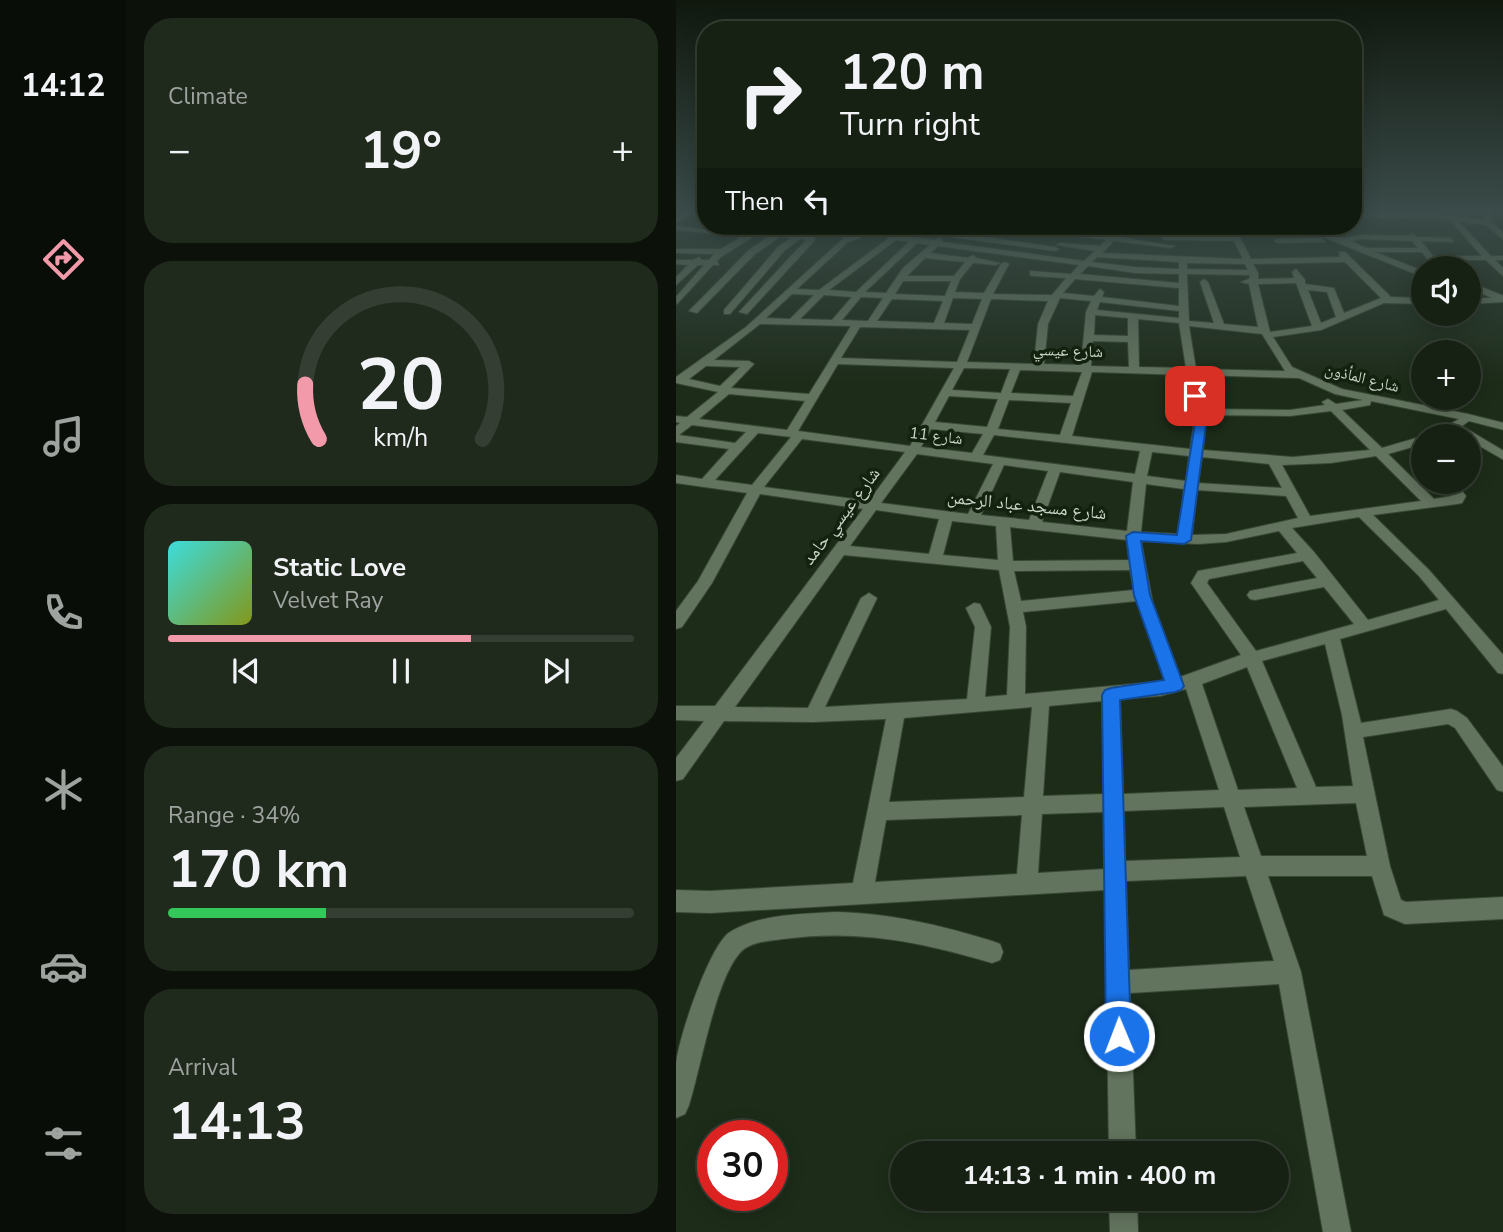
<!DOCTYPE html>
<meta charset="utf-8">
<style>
:root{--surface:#162113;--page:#1f291c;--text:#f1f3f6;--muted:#9ea3a0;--line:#353e33;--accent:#f39aaa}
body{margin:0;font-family:"Nunito Sans","Noto Naskh Arabic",sans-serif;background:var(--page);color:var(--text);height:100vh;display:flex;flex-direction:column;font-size:26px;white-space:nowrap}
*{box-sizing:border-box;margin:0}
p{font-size:23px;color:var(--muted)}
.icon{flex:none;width:38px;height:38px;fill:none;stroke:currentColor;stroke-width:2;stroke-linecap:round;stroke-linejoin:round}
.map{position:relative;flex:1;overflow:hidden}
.drawer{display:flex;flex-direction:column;gap:18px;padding:18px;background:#0c120a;width:550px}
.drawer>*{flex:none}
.hud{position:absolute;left:21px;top:21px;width:665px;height:214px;border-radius:28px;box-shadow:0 4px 18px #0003,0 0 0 2px var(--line);background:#162113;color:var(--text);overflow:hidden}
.tools{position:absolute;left:735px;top:256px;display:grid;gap:14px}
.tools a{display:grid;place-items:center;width:70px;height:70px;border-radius:50%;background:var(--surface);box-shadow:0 4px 18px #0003,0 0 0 2px var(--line);font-size:35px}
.speed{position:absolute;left:21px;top:1120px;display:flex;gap:14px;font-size:35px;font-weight:700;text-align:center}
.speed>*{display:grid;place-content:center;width:91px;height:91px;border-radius:50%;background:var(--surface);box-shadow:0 4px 18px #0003,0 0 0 2px var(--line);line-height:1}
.speed .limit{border:10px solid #d22;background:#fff;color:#111}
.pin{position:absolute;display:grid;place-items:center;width:60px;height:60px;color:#fff;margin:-30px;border-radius:14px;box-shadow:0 4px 10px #0006}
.me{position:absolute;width:77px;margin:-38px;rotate:359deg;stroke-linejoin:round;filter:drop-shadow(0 0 5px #0008)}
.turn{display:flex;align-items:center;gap:24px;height:147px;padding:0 28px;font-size:32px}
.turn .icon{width:91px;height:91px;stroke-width:2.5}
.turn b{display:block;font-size:49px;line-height:60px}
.then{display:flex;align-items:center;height:66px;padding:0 28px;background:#0003;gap:14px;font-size:26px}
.big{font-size:52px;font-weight:700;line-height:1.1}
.drawer .card{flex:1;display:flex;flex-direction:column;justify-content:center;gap:10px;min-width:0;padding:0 24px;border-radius:28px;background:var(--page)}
.drawer .dial{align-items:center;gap:0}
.dial svg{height:182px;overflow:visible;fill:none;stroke:var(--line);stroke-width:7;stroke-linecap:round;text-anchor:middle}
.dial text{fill:var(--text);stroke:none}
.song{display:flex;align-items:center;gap:21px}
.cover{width:84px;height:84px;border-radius:10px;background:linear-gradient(135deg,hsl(180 70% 55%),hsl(70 70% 35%))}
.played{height:7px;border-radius:4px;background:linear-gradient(90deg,var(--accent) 65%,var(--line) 65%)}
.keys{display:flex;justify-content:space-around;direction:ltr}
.heat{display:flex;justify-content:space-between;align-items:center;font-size:38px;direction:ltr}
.charge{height:10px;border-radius:5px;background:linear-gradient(90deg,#34c759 34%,var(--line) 0)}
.trip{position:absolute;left:214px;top:1141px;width:399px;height:70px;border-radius:35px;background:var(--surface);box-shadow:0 4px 18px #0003,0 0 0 2px var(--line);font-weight:700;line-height:70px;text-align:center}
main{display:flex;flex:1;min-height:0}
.tabs{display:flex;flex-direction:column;width:126px;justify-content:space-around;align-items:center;background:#090d08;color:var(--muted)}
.tabs .icon{width:49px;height:49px}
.tabs .current{color:var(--accent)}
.tabs b{font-size:32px;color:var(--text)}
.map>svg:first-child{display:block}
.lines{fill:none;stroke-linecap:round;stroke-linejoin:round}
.minor-casing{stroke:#394735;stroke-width:2}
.minor{fill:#62735e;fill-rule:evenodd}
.route{fill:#1a73e8;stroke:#114b97;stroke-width:2}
.labels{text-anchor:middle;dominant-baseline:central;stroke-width:7;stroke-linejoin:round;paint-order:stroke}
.far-street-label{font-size:16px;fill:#cbd5c9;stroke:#13220f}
.street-label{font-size:18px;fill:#cbd5c9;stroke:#13220f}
</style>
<main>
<nav class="tabs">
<b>14:12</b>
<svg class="icon current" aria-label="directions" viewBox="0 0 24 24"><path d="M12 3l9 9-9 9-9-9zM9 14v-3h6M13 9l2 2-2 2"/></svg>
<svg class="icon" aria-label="music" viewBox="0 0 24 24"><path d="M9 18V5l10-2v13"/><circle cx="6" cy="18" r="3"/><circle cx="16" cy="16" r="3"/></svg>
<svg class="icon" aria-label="phone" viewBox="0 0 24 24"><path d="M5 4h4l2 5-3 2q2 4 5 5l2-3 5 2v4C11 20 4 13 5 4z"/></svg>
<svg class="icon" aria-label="climate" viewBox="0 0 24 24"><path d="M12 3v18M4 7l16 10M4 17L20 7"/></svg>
<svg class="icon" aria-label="car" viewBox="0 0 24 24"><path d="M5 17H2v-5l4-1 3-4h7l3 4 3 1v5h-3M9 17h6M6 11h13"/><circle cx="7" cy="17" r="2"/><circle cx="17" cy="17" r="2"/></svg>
<svg class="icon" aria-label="filters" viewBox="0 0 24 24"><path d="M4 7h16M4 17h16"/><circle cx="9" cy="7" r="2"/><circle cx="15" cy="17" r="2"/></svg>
</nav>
<section class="drawer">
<div class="card"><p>Climate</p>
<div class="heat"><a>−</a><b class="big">19°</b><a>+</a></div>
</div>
<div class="card dial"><svg viewBox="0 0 100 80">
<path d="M14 69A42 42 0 1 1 86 69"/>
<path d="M14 69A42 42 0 0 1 8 45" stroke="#f39aaa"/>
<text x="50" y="56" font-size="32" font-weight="700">20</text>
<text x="50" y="72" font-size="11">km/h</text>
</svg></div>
<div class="card">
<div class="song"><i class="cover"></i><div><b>Static Love</b><p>Velvet Ray</p></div></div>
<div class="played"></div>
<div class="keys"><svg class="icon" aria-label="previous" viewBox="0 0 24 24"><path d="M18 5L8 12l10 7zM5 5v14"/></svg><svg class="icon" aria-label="pause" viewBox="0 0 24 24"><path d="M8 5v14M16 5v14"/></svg><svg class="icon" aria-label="next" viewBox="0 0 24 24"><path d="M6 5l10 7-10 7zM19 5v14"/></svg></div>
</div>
<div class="card"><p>Range · 34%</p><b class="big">170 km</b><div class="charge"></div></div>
<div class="card"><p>Arrival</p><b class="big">14:13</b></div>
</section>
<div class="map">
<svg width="828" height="1232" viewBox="0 0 828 1232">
<rect width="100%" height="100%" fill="#1d2c19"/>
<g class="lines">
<defs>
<g id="minor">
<polygon points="12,211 21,211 0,223 0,218"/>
<path d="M804,211H812L816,214L814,221L828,233V240L810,225L782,221L815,256H828V260H819L828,269V277L810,260H761L767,268H758L746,252H699L747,271V277L632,231L636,229L667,238L685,235L732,236L736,234L741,237L775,238L778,242L745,241L757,256H806L773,219L677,217V213L766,214L807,220L809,216ZM685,239L736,241L742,248H690L675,241Z"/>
<polygon points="0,226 72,234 85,226 94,226 45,257 41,261 43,265 37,265 1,304 0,297 28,265 22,265 0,285 0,277 12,265 0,264 0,260 17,260 23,257 26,260 33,260 38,254 0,253 0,249 45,249 65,237 0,230"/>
<path d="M132,226H141L138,229L176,233L190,226H199L185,235V238L172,242L121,289L143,290L229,226H238L225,236L259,240L264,238L267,242L408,261L419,251L380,245L384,243L424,246L430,240L328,226H348L435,236L442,230L424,226H455L494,233L490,235L450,231L443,237L499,246L495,248L438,241L426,253L567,259L558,241L489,240L485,238L489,236L556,237L550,226H558L575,259L664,257L663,252H669L715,297L747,298V304L708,303L645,330L597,337L616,367L666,389L792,414L828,423V430L793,421L786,426L828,451V460L793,440V436H785L777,431L768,436H753L783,419L695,401L694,405L666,410L706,448L747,436V444L712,454L758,499L776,496L765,481H778L790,496L786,503L781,504L697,515L753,570L828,656V674L822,673L770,609L664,639L685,723L775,709L781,711L791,718L828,768V792L821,790L779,728L772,724L687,737L714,866L725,900L730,902L828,897V919L729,924L708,915L696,876H592L625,972L675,1232H647L603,984L454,993L460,1153H433L429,890L34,913L0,912V890L34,891L177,883L210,719L137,722L48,721L7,779L0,781V758L28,721L0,720V706H39L187,509L84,494L36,583L6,627L0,629V611L22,581L71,493L0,483V475L26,479L53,449L0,442V426L4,423L0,422V416L11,417L42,392L0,383V377L70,327L169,237L132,233L129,235L139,236V240L71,314L63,312L130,240L124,239L109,250L54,314H48V310L103,246L115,238L104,237L79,254L21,313L13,311L73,250L105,228H111L109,233L121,234ZM220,240L233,242L180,292L153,290ZM241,243L254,245L227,268L210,293L189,292ZM262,246L403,265L395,274L354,271V275L357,276L390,278L376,295L317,294L333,264L329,262L325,264L308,293L279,292L284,279L297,263L320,265L324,263L300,258L297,255L292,258L254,253ZM421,257L503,262V269L459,267L416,262ZM249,258L289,262L278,276H231ZM669,262L705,298L668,313L658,288L629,284V280L620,269L616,272L618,278L582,279V273L577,264ZM511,263L569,264L572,270L511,269ZM412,266L459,273L503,274V283L404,274ZM511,274L574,275L573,279L565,282L573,284L582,327L548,324L532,282L528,279L524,282L538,323L513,321ZM399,279L503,288V306L426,297L428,292L424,289L418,296L387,293ZM227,281H275L269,296L219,294ZM620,283L636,326L594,332L582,284ZM632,290L651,292L660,317L645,323ZM116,294L138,295L114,319L90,318ZM148,295L176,297L156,320L124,319ZM185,297L207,298L192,321L166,320ZM277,298L306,299L296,324L268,323ZM384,298L415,301L410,312L405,365L368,364L372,324ZM216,299L267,301L258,323L201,321ZM315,299L372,301L362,324L358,364L291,362ZM424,302L503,311V318L421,310ZM419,315L452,318V336L418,335ZM462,319L503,323L510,368L463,367ZM84,324L175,326L133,394L55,388L78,364L73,361L38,360ZM513,326L586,334L609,371L520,369ZM184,327L294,330L281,362L165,358ZM417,341L452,342L453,367L415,366ZM162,364L278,368L234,446L122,431ZM30,366H31L64,367L44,386L13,379ZM288,368L334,369L325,393L276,390ZM344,370L406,372L397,396L335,393ZM416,372L510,375L519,417L514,449L396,436ZM521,375L623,378L659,394L687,400L660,404L652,399L646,402L649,405L614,410L528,409ZM53,394L129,401L111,430L23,419ZM273,396L322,399L311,427L259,422ZM333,400L395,403L384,435L322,429ZM655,411L694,450L617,457L527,450L530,415L614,416ZM16,425L70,432L59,443L3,435ZM255,429L307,434L296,453L245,447ZM82,433L115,437L76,485L39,480ZM318,435L464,451L459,474L307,455ZM126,439L229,452L193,501L88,487ZM476,452L513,456L510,481L471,476ZM241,454L317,464L292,514L205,503ZM700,456L745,501L634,516L606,465L655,463ZM526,457L593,464L606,488L522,483ZM328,465L372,471L353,520L305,515ZM384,472L457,482L451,531L366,522ZM470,484L508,489L502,534L465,532ZM521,490L610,496L622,518L550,534L516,535ZM200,510L263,519L253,554L174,546ZM683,517L743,576L763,600L692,620L638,552L616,528ZM276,521L320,526L322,560L267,555ZM334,527L451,540L453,560L337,561ZM603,531L621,553L522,571L515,583L565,655L504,677L477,604L465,541L522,544L550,542ZM168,555L323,570L334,627L331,695L309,697L315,627L304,604L298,603L290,608L299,627L291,699L149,707L201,598L193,593L185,598L132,708L59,707ZM627,561L641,578L574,591L571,595L574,599L579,600L648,587L678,624L580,651L531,583L533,579ZM454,570L458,590L345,601L338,571ZM461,601L489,681L349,694L350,627L347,612ZM649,644L666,715L677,786L640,787L586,661ZM571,667L621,788L562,790L526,684ZM510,689L543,790L447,794L444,699L484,696ZM426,701L428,794L367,796L373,706ZM356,707L348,797L213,802L228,718ZM680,803L691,856H585L568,807ZM548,807L564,857L449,861L448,811ZM428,812L429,869L362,873L366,814ZM346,815L341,874L199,882L210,820ZM570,876L598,961L453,970L450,881Z"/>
<polygon points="278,233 379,247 383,249 379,251 275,237"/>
<polygon points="646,238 649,242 602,243 598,241 602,239"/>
<polygon points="793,282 828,296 828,302 793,304 793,298 816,298 793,288"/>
<path d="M159,912C214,913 264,925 316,941L324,944L327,952L324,960L316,963C244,942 183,929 107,939C92,941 72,942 63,954C39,982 25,1067 13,1105L9,1114L0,1118C0,1100 0,1082 0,1064C2,1039 34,944 54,932C83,914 126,914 159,912Z"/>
<polygon points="433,1199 461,1199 462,1232 434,1232"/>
</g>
</defs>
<use href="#minor" class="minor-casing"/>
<use href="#minor" class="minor"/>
</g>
<linearGradient id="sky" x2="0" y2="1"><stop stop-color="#10180e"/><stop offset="0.55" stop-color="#3a4b49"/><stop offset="1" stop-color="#3a4b49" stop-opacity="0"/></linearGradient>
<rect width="828" height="383" fill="url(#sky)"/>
<polygon class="route" points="519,393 524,396 531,417 515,540 508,544 465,541 474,595 508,686 505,690 499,692 444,700 455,1036 451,1045 443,1048 434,1045 430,1036 426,695 429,690 435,688 488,680 458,595 450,536 457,532 501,535 520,417 513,396"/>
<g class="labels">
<g class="far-street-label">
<text transform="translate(392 351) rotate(2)">شارع عيسي</text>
<text transform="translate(686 378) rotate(14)">شارع المأذون</text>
<text transform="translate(260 436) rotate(7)">شارع 11</text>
</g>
<g class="street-label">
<text transform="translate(351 505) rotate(6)">شارع مسجد عباد الرحمن</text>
<text transform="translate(165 516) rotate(-53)">شارع عيسي حامد</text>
</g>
</g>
</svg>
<div class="tools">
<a><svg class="icon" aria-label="sound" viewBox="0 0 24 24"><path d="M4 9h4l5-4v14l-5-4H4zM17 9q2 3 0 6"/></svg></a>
<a>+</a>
<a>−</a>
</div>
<div class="speed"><div class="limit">30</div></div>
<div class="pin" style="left:519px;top:396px;background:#d93025"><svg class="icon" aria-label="arrive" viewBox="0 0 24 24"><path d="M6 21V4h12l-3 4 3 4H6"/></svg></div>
<svg class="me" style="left:443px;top:1036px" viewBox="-20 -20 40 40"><circle r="17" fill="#1a73e8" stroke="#fff" stroke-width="3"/><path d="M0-11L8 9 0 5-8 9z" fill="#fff"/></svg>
<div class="trip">14:13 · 1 min · 400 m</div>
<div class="hud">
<div class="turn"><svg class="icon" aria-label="right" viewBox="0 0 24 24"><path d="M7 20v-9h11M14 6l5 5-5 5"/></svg><div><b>120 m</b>Turn right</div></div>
<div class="then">Then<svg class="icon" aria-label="left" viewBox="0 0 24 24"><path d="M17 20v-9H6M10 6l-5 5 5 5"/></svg></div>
</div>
</div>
</main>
